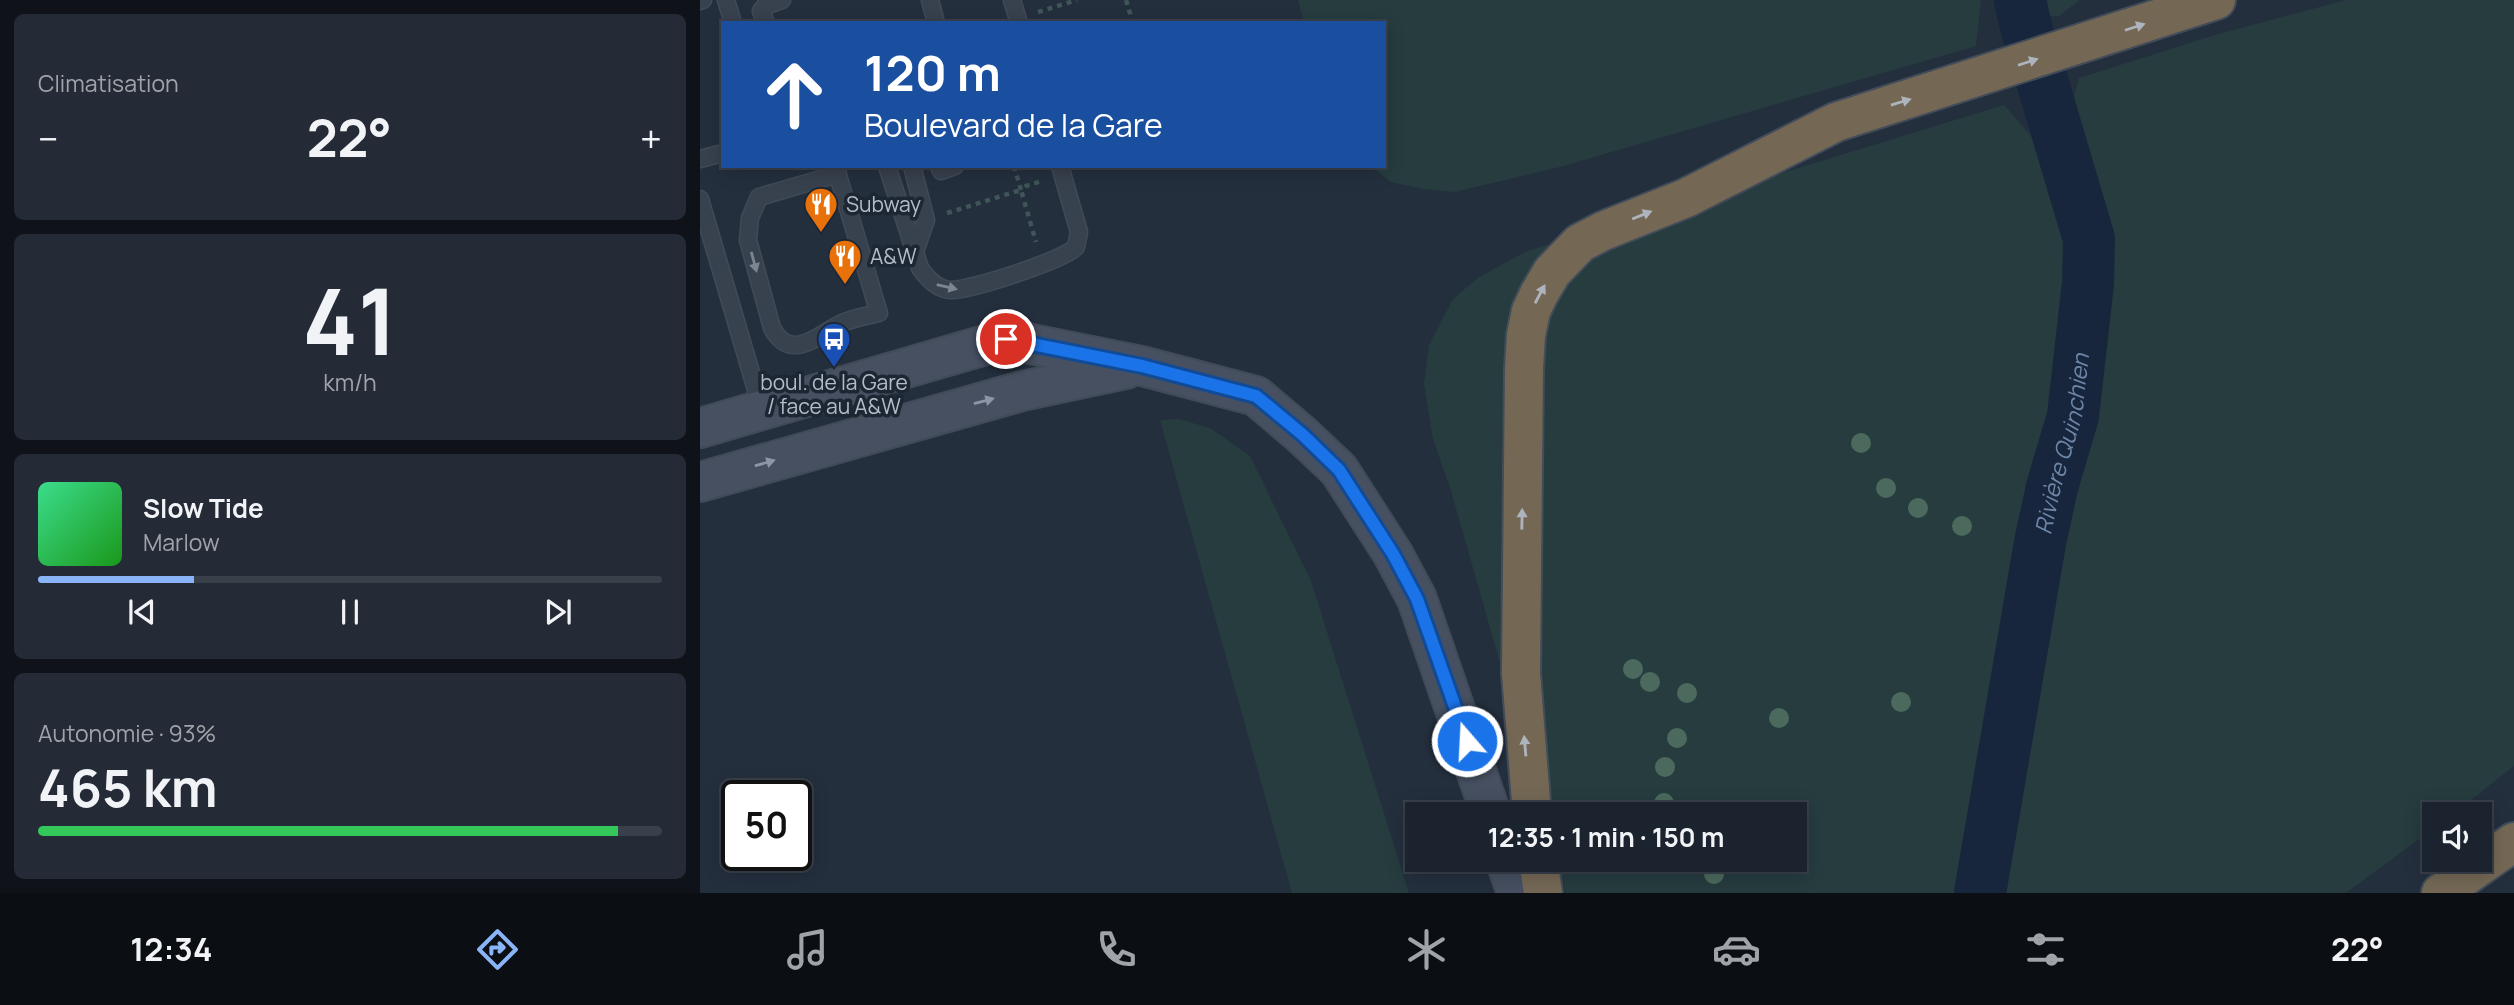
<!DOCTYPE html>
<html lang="fr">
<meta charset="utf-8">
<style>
:root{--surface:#1b232e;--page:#242b36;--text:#f1f3f6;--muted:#a0a4aa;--line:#39404a;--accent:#8ab4f8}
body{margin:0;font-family:Manrope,sans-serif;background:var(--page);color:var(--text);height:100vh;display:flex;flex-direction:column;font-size:26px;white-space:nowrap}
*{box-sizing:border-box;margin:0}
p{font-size:23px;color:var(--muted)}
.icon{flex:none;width:38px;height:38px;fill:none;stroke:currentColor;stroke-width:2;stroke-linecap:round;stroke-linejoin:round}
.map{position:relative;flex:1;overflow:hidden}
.drawer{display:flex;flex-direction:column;gap:14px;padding:14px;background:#0f1319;width:700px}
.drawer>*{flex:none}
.top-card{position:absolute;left:21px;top:21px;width:665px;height:147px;border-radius:0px;box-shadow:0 4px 18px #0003,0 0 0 2px var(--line);background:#1a4fa0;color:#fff;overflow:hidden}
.fabs{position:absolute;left:1722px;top:802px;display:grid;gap:14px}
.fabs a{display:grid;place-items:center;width:70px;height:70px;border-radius:0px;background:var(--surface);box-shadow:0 4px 18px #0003,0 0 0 2px var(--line);font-size:35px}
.speed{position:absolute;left:21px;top:780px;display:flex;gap:14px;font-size:35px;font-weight:700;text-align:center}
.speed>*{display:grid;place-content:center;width:91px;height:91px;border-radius:50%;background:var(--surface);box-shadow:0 4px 18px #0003,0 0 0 2px var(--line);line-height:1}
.speed .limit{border:4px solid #111;border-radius:10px;background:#fff;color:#111}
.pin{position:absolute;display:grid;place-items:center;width:60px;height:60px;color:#fff;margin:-30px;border:4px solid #fff;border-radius:50%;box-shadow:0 2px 7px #0007}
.me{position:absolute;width:77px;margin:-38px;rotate:341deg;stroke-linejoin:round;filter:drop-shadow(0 0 5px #0008)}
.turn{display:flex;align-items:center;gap:24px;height:147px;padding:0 28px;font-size:32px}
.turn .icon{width:91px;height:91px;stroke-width:2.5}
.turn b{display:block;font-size:49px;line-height:60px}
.big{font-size:52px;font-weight:700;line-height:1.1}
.drawer .tile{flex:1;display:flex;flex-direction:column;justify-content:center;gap:10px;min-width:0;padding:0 24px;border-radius:10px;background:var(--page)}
.drawer .dial{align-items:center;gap:0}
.dial b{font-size:91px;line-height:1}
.song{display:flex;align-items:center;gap:21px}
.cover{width:84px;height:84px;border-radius:10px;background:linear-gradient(135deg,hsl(150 70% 55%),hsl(120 70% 35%))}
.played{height:7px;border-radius:4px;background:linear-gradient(90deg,var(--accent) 25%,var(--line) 25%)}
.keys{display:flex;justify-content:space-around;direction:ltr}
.heat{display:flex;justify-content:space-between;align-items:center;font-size:38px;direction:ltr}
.charge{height:10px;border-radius:5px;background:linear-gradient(90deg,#34c759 93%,var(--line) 0)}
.trip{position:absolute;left:705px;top:802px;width:402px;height:70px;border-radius:0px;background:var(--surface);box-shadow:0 4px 18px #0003,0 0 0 2px var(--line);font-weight:700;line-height:70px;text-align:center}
.menu{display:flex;height:112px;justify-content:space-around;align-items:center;background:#0b0e12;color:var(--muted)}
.menu .icon{width:49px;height:49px}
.menu .on{color:var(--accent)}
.menu b{font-size:32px;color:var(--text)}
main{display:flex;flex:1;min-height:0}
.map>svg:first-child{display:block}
.green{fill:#263c3f}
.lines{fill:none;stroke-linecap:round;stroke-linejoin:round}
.river{stroke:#17263c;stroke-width:52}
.service-casing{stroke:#414a57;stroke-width:19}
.secondary-casing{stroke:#414a57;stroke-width:42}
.motorway-casing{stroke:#434c59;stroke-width:42}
.path{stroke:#3f5557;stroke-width:4.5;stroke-dasharray:5 5;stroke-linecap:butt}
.service{stroke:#38414e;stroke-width:16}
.secondary{stroke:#465061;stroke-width:38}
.motorway{stroke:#746855;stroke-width:38}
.tree{fill:#4b6a5d}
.oneway{fill:#aeb4bd}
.oneway2{fill:#7c8592}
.oneway3{fill:#8e96a5}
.route-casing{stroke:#114b97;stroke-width:18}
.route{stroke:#1a73e8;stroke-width:12}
.labels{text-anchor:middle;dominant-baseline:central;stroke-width:7;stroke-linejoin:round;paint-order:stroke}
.poi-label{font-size:21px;fill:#b4bcc9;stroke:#1d2633;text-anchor:start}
.water-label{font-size:23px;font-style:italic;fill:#6d86a8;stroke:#1d2633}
</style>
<main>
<section class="drawer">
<div class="tile"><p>Climatisation</p>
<div class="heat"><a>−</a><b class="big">22°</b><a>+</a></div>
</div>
<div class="tile dial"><b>41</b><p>km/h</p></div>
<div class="tile">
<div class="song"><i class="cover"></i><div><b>Slow Tide</b><p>Marlow</p></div></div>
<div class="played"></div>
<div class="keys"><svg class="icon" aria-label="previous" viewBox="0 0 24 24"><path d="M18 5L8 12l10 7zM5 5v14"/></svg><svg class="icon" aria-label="pause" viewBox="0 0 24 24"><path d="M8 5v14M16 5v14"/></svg><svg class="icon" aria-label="next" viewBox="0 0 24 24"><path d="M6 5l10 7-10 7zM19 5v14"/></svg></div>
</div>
<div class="tile"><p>Autonomie · 93%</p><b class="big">465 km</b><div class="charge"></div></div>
</section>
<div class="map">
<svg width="1814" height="893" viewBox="0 0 1814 893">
<rect width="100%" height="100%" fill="#242f3e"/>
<g class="green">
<polygon points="598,0 1281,0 1276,46 860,167 755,192 723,189 691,182 671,166 684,166 684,23 604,23"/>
<polygon points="1319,0 1380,0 1359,16 1329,15"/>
<polygon points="1646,0 1814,0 1814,766 1753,814 1734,814 1734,828 1646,893 866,893 856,859 1096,859 1096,814 843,814 751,491 733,439 724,384 729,345 753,299 779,277 827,251 1304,105 1332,137 1366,201 1401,191 1385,168 1365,130 1379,78 1515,35"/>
<polygon points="479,419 510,428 550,456 611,581 709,893 592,893 460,420"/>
</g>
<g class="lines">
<path class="river" id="s1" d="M1280,893L1340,543L1352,487L1373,416L1388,283L1389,239L1326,27L1320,0"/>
<defs>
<g id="service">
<polyline points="26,0 33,23"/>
<polyline points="230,0 236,23"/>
<polyline points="312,0 319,23"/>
<polyline points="0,1 3,0"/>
<polyline points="66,23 61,11 65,6 82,0"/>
<polyline points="0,159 23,153"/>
<path d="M135,166C149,211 162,256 175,300L179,313C166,316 152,318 140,324C118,335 91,363 72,328L48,240L50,218L59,197L138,174"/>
<path d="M187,166L220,268C227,278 237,289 250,290C269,291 364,260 376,247L379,232L360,166"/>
<polyline points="212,166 226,220 214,254"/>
<polyline points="239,166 241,171 255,166"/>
<polyline points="0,199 62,410"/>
</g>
<g id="secondary">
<polyline points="0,428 306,339 442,366 556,396 602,435 639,470 693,554 717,599 791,814"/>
<polyline points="0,482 322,391 426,369"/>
<polyline points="805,859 817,893"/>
</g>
<g id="motorway">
<polyline points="832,814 821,673 824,369 826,335 831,311 839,294 852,272 880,243 903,231 986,198 1136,122 1516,0"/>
<polyline points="838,859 843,893"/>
<polyline points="1741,893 1814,842"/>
</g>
</defs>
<use href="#service" class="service-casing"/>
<use href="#secondary" class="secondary-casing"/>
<use href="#motorway" class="motorway-casing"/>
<g class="path">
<polyline points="426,0 433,23"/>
<polyline points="338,12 377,0"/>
<polyline points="314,166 321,190 326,186 342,181"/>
<polyline points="109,205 115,224 128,220"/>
<polyline points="247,213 321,190 336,242"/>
</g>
<use href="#service" class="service"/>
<use href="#secondary" class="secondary"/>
<use href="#motorway" class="motorway"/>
</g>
<g class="tree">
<circle cx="1161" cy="443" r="10"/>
<circle cx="1186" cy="488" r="10"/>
<circle cx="1218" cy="508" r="10"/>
<circle cx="1262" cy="526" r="10"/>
<circle cx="933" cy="669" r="10"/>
<circle cx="950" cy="682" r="10"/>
<circle cx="987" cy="693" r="10"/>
<circle cx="1201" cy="702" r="10"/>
<circle cx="1079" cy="718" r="10"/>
<circle cx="977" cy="738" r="10"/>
<circle cx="965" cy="767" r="10"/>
<circle cx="964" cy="803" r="10"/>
<circle cx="1014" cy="874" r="10"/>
</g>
<defs><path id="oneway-solid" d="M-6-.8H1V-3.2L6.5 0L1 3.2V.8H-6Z" transform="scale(1.75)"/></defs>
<g class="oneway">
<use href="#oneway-solid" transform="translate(1435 27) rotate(-18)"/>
<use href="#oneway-solid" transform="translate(1328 62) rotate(-18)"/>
<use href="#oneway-solid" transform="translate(1201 102) rotate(-17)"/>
<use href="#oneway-solid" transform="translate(942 215) rotate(-22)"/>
<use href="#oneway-solid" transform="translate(840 294) rotate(-62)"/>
<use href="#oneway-solid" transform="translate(822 519) rotate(-89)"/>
<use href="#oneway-solid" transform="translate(825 746) rotate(-95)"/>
</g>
<g class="oneway2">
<use href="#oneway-solid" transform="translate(54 262) rotate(75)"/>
<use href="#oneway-solid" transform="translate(247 287) rotate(13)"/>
</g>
<g class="oneway3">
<use href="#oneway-solid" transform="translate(284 401) rotate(-15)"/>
<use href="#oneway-solid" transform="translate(65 463) rotate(-16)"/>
</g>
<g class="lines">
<defs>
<polyline id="route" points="306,339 442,366 556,396 603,435 639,470 693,554 717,599 767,741"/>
</defs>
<use href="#route" class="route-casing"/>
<use href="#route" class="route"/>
</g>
<defs>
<symbol id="restaurant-pin" viewBox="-11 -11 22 30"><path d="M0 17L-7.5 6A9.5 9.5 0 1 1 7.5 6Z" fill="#e8710a" stroke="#1d2633"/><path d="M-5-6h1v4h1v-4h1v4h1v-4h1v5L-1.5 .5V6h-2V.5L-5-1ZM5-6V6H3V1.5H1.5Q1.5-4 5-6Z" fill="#fff"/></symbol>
<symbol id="bus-pin" viewBox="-11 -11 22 30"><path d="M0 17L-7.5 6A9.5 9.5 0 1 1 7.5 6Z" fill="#1a4fb4" stroke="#1d2633"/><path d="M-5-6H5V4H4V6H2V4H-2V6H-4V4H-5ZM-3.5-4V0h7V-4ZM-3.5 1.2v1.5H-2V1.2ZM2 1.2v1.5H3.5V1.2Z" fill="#fff"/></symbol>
</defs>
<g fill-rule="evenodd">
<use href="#restaurant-pin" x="102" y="185" width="38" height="52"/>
<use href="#restaurant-pin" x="126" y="237" width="38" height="52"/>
<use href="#bus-pin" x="115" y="320" width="38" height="52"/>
</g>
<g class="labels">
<g class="poi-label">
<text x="146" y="204">Subway</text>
<text x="170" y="256">A&amp;W</text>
<text x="134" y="382" text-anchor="middle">boul. de la Gare<tspan x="134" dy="24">/ face au A&amp;W</tspan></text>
</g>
<g class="water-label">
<text stroke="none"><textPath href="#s1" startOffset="457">Rivière Quinchien</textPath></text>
</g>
</g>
</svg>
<div class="fabs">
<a><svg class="icon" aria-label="sound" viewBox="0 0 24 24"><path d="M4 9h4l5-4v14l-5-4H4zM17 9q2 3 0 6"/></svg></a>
</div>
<div class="speed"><div class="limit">50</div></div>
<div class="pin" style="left:306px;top:339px;background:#d93025"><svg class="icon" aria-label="arrive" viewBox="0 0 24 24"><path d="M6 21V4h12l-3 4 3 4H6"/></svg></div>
<svg class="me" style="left:767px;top:741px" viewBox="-20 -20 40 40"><circle r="17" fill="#1a73e8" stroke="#fff" stroke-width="3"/><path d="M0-11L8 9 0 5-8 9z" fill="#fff"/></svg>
<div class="trip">12:35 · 1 min · 150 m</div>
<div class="top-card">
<div class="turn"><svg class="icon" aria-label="ahead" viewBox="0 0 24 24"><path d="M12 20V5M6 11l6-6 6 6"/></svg><div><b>120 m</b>Boulevard de la Gare</div></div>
</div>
</div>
</main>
<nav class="menu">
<b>12:34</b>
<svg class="icon on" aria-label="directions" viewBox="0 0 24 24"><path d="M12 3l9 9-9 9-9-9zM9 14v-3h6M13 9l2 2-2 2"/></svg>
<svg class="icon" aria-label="music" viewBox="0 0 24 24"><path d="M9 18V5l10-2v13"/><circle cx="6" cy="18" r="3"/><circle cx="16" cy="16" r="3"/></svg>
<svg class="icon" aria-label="phone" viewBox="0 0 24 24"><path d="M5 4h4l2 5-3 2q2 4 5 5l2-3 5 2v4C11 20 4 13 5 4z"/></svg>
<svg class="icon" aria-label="climate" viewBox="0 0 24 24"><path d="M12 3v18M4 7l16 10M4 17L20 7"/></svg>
<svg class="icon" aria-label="car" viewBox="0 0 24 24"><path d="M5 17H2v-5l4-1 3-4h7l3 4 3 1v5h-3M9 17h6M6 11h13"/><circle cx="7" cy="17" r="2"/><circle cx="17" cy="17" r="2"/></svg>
<svg class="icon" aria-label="filters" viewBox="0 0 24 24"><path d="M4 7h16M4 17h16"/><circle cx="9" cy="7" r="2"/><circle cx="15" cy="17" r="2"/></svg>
<b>22°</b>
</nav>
